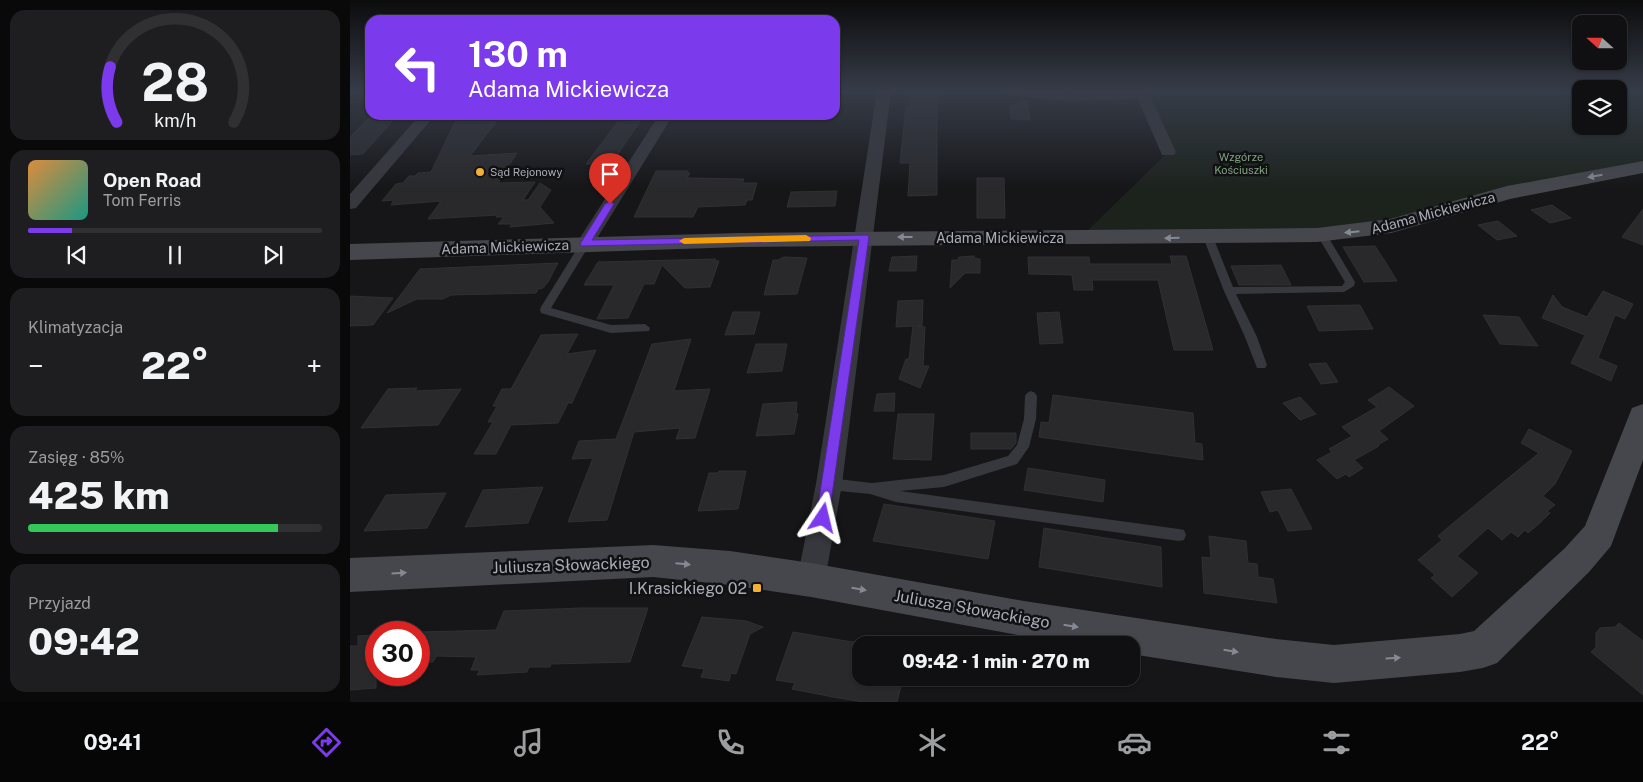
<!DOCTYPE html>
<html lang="pl">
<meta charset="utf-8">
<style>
:root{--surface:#101012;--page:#1e1e20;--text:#f1f3f6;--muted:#9c9d9f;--line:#303032;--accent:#7c3aed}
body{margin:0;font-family:"Public Sans",sans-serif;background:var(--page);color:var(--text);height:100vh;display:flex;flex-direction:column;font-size:19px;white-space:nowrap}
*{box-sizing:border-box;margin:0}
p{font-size:16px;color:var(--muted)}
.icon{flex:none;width:28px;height:28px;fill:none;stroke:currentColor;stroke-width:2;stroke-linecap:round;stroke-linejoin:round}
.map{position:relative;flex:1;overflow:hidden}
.side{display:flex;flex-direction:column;gap:10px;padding:10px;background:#09090a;width:350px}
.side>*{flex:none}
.hud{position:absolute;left:15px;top:15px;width:475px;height:105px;border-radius:15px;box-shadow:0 1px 4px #0004,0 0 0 1px var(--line);background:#7c3aed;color:#fff;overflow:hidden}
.needle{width:32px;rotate:291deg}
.buttons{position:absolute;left:1222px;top:15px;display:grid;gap:10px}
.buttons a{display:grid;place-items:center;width:55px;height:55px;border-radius:10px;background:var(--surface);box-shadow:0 1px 4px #0004,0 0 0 1px var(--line);font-size:25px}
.speed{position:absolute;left:15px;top:621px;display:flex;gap:10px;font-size:25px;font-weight:700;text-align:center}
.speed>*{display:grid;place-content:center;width:65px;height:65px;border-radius:50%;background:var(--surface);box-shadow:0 1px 4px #0004,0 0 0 1px var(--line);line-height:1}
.speed .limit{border:8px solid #d22;background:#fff;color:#111}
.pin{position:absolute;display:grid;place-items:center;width:42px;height:42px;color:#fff;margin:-51px -21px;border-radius:50% 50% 50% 0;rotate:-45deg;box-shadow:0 0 5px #0007}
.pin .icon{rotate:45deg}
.me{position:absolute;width:55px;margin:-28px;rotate:10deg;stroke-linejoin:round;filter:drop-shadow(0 0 4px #0008)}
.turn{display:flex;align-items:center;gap:18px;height:105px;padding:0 20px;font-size:22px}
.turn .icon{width:65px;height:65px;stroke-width:2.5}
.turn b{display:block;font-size:35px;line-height:42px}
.big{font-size:38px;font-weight:800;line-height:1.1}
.side .card{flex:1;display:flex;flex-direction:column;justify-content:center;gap:8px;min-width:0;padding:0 18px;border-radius:15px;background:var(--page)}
.side .dial{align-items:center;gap:0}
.dial svg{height:130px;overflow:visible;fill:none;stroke:var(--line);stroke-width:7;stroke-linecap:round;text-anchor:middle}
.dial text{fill:var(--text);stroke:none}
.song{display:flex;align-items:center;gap:15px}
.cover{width:60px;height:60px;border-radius:8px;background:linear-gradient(135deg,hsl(30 70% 55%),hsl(170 70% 35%))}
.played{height:5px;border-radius:2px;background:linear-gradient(90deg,var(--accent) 15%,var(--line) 15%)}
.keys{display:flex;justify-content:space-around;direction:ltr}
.heat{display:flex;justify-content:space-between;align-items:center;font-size:28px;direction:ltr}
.charge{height:8px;border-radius:4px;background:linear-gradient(90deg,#34c759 85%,var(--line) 0)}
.trip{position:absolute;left:502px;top:636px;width:288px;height:50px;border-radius:15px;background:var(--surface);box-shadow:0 1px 4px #0004,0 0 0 1px var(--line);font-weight:800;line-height:50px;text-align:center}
.tabs{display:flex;height:80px;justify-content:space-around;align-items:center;background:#060607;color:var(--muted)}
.tabs .icon{width:35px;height:35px}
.tabs .on{color:var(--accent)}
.tabs b{font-size:22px;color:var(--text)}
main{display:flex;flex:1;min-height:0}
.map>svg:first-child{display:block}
.green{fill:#1c231d}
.building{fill:#29292c;stroke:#303034}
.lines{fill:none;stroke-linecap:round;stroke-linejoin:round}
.lane{fill:#37383d;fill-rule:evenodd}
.street{fill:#37383d;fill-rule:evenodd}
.secondary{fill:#45474d;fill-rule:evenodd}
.oneway{fill:#858993}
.route{fill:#7c3aed;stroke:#51269a}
.slow{fill:#f59e0b}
.poi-dot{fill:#f2b134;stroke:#111113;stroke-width:2}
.labels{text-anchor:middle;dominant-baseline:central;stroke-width:5;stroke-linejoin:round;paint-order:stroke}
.far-park-label{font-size:11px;fill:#7fa381;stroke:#111113}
.far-poi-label{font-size:11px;fill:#a8adb8;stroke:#111113;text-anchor:start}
.street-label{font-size:14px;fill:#a8adb8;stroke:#111113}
.near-street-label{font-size:16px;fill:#a8adb8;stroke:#111113}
.near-poi-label{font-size:16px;fill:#a8adb8;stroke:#111113;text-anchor:end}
</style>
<main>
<section class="side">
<div class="card dial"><svg viewBox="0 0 100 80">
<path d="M14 69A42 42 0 1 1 86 69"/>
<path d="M14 69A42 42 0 0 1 10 35" stroke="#7c3aed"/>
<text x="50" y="56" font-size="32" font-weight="700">28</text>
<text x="50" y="72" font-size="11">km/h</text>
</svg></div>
<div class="card">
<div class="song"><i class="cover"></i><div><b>Open Road</b><p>Tom Ferris</p></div></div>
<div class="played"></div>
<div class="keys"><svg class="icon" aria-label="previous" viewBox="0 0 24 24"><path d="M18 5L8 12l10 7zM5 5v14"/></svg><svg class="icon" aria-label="pause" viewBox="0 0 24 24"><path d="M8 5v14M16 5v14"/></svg><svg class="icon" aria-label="next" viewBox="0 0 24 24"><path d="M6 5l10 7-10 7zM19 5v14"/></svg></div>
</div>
<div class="card"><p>Klimatyzacja</p>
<div class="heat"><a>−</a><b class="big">22°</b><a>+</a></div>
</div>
<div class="card"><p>Zasięg · 85%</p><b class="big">425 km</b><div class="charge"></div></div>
<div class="card"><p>Przyjazd</p><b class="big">09:42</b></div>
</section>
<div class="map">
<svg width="1293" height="702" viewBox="0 0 1293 702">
<rect width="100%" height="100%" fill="#161618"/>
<polygon class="green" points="791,91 1231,91 1231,126 1269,126 1269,91 1293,91 1293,162 1041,226 730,238 818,152"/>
<g class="building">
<polygon points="561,91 587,91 587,195 558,196 560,163 550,163 556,107 560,107"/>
<polygon points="677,101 680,120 661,119 660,106"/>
<polygon points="47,116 13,154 0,155 0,137 19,118"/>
<polygon points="150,117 120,156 167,153 148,183 185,182 173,200 178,200 190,183 201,190 190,207 204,223 160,227 162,224 148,224 154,217 146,217 148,215 78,219 91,201 41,205 44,200 32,201 46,184 53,183 59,176 65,176 68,173 81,172 106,120"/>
<polygon points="269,120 291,120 261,164 236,164"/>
<polygon points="306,171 338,171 337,173 340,173 337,178 394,179 392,183 407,183 402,200 397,200 395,205 348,207 343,217 284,217"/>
<polygon points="627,178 654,178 655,218 627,218"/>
<polygon points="487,191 485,206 437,207 441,192"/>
<polygon points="1202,205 1221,218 1200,223 1181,210"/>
<polygon points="1293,209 1293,245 1272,237"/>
<polygon points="1148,221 1167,236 1147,240 1128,225"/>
<polygon points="1025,246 1038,266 1047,281 1014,282 993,247"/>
<polygon points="567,256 566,271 539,271 542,257"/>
<polygon points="624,256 624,258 630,259 630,273 615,273 600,288 602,260 608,260 609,257"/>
<polygon points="820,256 836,256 863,350 824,350 808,280 742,280 743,290 724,290 722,275 679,274 678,257 739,257 740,264 822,264"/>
<polygon points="434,257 457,258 447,294 414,295 423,260 428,260"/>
<polygon points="366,259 365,261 369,261 360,287 335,288 312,265 304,284 294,284 278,318 247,319 264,285 234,285 248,262"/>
<polygon points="208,263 198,282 193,288 188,289 186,293 101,295 93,299 67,299 37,313 70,269"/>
<polygon points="931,265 941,285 889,285 881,266"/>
<polygon points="1253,291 1283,304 1275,319 1265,315 1248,358 1267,366 1261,381 1221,363 1235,335 1192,318 1203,295 1212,307 1237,317"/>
<polygon points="0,296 43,298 23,325 0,326"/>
<polygon points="573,300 572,326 567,326 575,327 573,366 579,366 570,388 549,379 556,359 559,359 563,326 546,327 548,301"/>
<polygon points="1010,305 1023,329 969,331 957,306"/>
<polygon points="383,312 410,312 404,334 375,335"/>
<polygon points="709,312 713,343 690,344 687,313"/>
<polygon points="1133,315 1169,317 1188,346 1150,344"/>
<polygon points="228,334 217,354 246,350 222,403 218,403 208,423 161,425 146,454 124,454 143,422 138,422 147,406 143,406 152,389 161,389 191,335"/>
<polygon points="341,339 324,391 360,389 345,438 326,439 330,428 284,432 257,520 218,522 243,458 222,459 229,441 266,439 302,344"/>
<polygon points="406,344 437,344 432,371 397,373"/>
<polygon points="976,363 988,382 971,384 959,364"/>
<polygon points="1039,387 1064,406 1029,431 1038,439 1028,445 1029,446 1004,460 1013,468 999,477 996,474 987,479 967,460 982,452 979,449 1002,436 992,427 1027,407 1018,400"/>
<polygon points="67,388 65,391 111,389 88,425 11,428 38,389"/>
<polygon points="545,393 544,411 524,411 527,394"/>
<polygon points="703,395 843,413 845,443 852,444 853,460 689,437 691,422 699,423"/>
<polygon points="950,397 966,414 950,420 933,403"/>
<polygon points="447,402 446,414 448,414 444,434 406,436 413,404"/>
<polygon points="548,414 584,414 581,460 543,459"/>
<polygon points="1179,429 1222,451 1205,484 1193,496 1205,505 1197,511 1200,513 1191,522 1178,533 1175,530 1168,537 1161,532 1152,540 1138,528 1107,556 1128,573 1102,597 1081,578 1085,575 1068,560 1092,540 1088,536 1102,524 1189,453 1171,443"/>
<polygon points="621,433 666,433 666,443 661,449 621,449"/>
<polygon points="678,468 755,480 753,502 674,490"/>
<polygon points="369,471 396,471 388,509 348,511 359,473 368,473"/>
<polygon points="193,487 178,523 115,527 133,490"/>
<polygon points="941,489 962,529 938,531 928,510 920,512 911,492"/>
<polygon points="96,493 77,528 14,531 36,495"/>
<polygon points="534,504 645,521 638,559 523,541"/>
<polygon points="694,528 811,547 812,587 689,567"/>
<polygon points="859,536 896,541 898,563 907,564 908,577 923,579 927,603 854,593 852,557 861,558"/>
<polygon points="231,608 298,608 280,662 201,664 200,667 179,667 177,672 127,675 130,670 121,670 126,657 86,656 83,662 69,664 69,632 146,630 154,611"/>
<polygon points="352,617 396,621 413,627 400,634 386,674 381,673 379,681 351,677 354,669 332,666"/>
<polygon points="1269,623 1293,641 1293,695 1241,652 1246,647 1246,633 1250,628 1265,627"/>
<polygon points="443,632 502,642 511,640 511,678 553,678 547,702 513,702 483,697 442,689 445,683 426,680"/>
<polygon points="26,635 26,688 0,690 0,646 8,646 8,636"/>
</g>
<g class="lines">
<g class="lane">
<polygon points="972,232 977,235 1005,282 1004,286 994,292 886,294 907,337 917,365 915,368 907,368 895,337 874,291 853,237 858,234 863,237 883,287 992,286 995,282 967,235"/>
<polygon points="235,241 240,244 201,308 261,325 295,324 300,328 299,331 261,333 191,313 190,310 191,307 230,244"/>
<polygon points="681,391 685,393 687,396 686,419 679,447 667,464 594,487 550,491 829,529 834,530 836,535 834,540 829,541 546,502 520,494 479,490 474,488 472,484 474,480 479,478 522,483 594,475 658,456 667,445 674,419 675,396 677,393"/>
</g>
<g class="street">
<polygon points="527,91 541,91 492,484 475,580 471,589 461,593 451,589 447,580 466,484"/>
<polygon points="652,91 695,91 717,93 798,91 826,152 824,155 812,155 788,99 717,101 659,95"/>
<polygon points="70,115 85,115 6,208 0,209 0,194"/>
<polygon points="309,115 323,115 241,248 235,250 229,248 226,244"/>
</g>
<g class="secondary">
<polygon points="1293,161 1293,173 1160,199 1041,233 967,242 390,247 0,260 0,244 390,233 967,228 1040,219 1157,186"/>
<polygon points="1293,404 1293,460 1261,546 1239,572 1147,663 1133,668 1110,672 984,683 926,677 781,654 781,645 722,645 461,597 380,585 303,577 0,592 0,558 303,545 380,551 461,563 674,601 926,639 984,645 1110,634 1124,631 1215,548 1235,526 1282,408"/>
</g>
</g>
<defs><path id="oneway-solid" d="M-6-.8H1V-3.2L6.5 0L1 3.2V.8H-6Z" transform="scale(1.25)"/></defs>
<g class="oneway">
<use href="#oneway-solid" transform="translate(1245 176) rotate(170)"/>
<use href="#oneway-solid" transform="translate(1002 232) rotate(174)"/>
<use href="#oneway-solid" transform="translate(555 237) rotate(-180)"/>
<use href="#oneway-solid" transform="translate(822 238) rotate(179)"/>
<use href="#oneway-solid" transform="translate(333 564) rotate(5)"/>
<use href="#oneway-solid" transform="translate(49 573) rotate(-3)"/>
<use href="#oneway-solid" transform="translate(509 589) rotate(10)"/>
<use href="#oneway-solid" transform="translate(721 626) rotate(9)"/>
<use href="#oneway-solid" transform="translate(881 651) rotate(9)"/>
<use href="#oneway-solid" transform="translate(1043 658) rotate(-4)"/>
</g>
<linearGradient id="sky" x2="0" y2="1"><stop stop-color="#0c0c0d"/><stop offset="0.48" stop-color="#363c48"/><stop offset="1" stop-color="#363c48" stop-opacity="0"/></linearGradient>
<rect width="1293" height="189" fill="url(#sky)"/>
<polygon class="route" points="260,201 264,204 242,240 518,235 519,237 478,523 473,525 468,523 466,518 509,240 232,246 230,244 255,204"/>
<polygon class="slow" points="456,235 461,238 460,241 334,244 329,241 334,238"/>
<g class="poi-dot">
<circle cx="130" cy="172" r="5"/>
<rect x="402" y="583" width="10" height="10" rx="2.5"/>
</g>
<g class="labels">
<g class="far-park-label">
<text x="891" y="157">Wzgórze<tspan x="891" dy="13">Kościuszki</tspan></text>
</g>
<g class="far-poi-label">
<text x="140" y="172">Sąd Rejonowy</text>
</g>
<g class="street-label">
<text transform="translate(1083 213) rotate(-15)">Adama Mickiewicza</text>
<text x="650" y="238">Adama Mickiewicza</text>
<text transform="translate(155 247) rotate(-2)">Adama Mickiewicza</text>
</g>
<g class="near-street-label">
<text transform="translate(221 565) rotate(-2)">Juliusza Słowackiego</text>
<text transform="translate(622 609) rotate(10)">Juliusza Słowackiego</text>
</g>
<g class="near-poi-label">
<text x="397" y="588">I.Krasickiego 02</text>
</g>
</g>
</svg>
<div class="buttons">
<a><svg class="needle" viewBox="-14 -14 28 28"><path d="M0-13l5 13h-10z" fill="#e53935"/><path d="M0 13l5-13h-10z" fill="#9c9d9f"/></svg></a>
<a><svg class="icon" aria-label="layers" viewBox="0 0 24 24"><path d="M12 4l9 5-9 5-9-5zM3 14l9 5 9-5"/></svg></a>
</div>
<div class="speed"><div class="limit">30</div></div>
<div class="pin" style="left:260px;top:204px;background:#d93025"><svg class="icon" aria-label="arrive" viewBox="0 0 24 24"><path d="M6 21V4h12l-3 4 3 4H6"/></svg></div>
<svg class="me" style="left:473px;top:518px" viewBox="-20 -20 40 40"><path d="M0-17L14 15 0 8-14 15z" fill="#7c3aed" stroke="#fff" stroke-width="4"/></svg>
<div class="trip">09:42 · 1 min · 270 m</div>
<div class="hud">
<div class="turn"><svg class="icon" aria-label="left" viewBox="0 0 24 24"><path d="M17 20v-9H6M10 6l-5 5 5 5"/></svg><div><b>130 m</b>Adama Mickiewicza</div></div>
</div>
</div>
</main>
<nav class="tabs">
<b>09:41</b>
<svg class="icon on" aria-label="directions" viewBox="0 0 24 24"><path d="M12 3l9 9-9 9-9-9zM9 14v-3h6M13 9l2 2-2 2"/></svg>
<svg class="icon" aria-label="music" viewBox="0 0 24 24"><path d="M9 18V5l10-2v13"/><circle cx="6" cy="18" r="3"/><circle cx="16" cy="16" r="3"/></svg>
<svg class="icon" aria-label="phone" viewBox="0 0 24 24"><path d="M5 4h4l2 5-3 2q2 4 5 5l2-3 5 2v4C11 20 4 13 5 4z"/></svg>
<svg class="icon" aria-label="climate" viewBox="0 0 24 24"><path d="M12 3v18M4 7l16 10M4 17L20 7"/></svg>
<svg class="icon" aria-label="car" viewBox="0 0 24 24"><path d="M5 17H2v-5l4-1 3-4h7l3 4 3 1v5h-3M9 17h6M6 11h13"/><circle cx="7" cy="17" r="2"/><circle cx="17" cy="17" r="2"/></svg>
<svg class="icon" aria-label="filters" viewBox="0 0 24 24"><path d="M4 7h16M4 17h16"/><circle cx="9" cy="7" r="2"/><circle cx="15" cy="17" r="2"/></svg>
<b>22°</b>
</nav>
